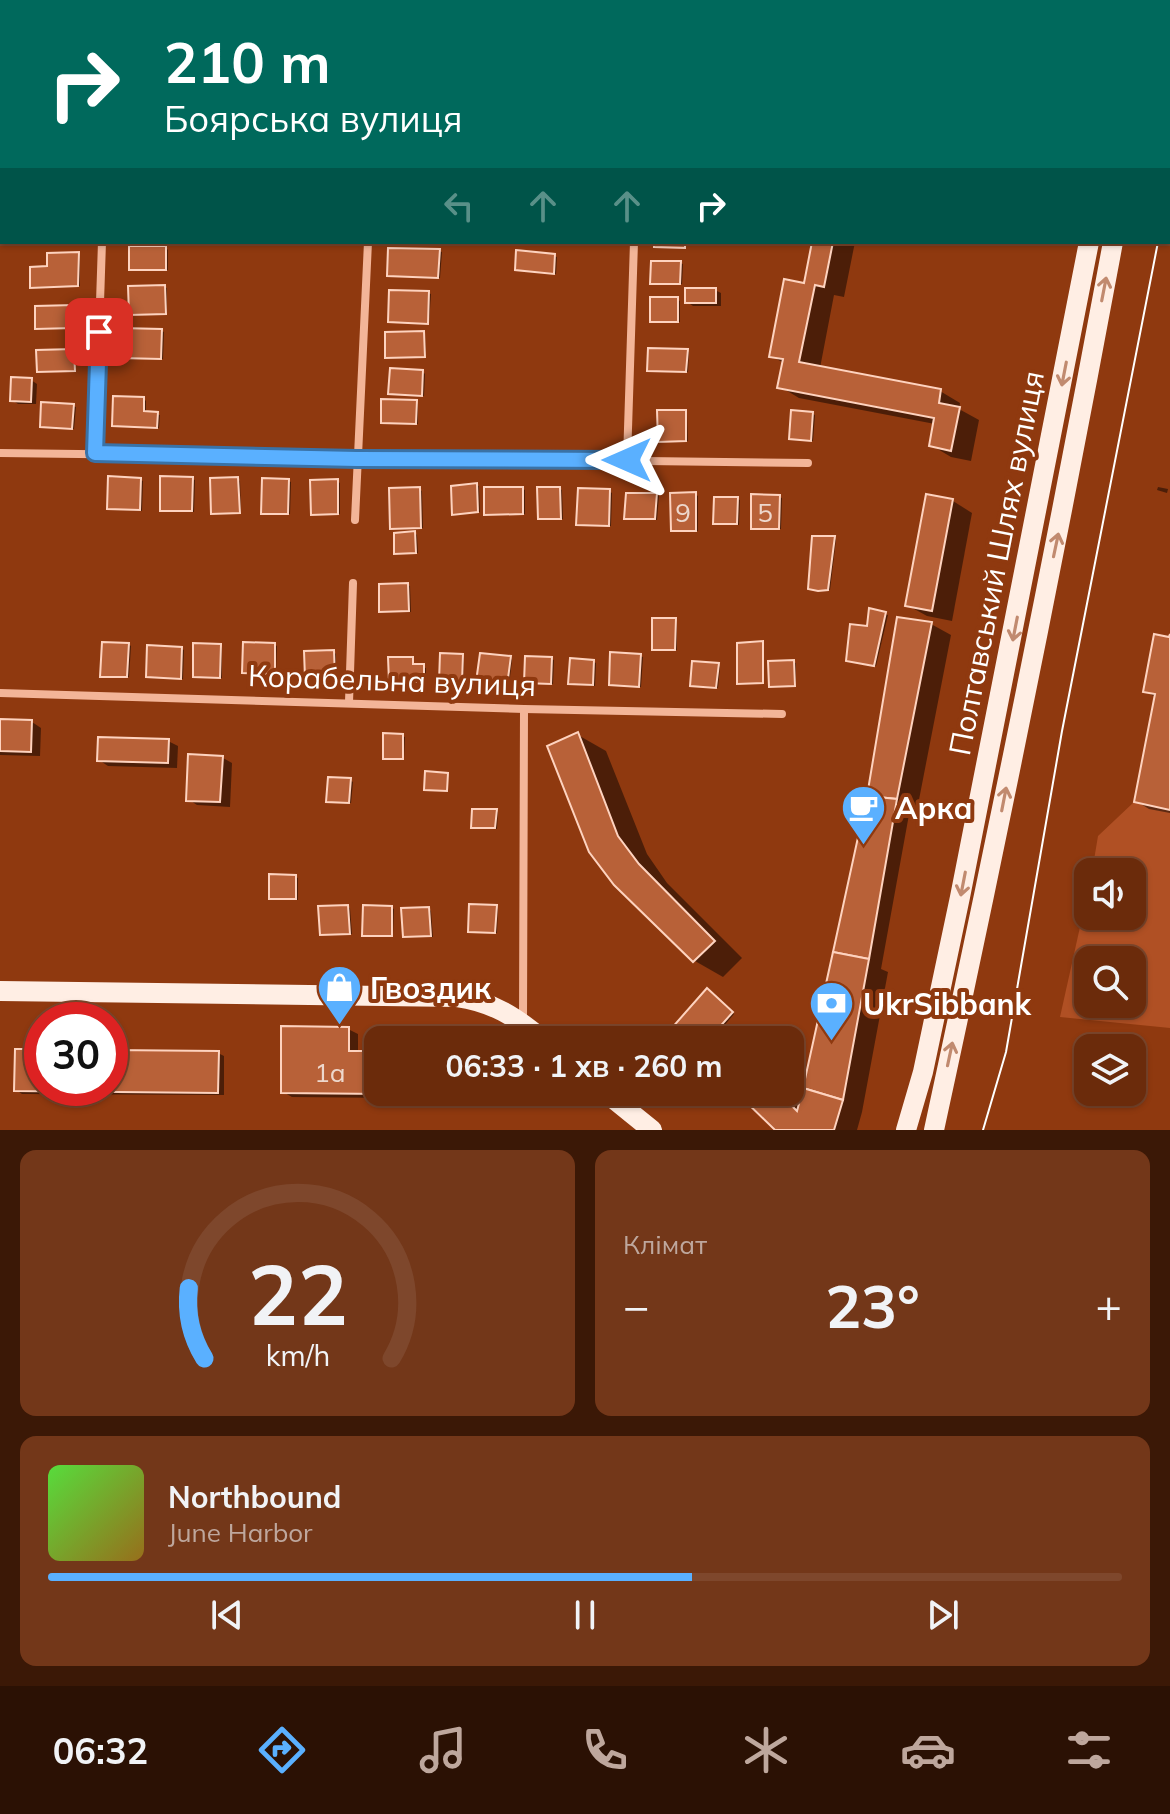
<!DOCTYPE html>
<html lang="uk">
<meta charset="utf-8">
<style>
:root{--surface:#6b2b0b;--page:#733719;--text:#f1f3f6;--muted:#bea79d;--line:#7e472c;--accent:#5ab0ff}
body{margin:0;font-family:Mulish,sans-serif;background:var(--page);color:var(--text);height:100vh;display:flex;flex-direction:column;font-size:30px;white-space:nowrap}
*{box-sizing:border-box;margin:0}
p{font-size:26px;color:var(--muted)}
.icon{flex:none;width:44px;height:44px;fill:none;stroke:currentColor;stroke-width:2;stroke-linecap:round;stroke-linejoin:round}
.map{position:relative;height:1130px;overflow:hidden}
.details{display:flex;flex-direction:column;gap:20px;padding:20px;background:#3b1806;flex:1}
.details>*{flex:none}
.hud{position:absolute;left:0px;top:0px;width:1170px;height:244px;box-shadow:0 2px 6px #0004,0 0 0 2px var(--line);background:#00695c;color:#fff;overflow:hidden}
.controls{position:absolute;left:1074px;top:858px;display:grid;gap:16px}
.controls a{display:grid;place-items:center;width:72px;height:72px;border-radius:16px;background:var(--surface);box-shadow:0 2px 6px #0004,0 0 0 2px var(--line);font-size:40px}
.speed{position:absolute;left:24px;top:1002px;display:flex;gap:16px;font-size:40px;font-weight:700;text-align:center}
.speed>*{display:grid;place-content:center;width:104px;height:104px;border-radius:50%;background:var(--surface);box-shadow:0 2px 6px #0004,0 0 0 2px var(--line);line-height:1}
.speed .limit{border:12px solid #d22;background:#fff;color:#111}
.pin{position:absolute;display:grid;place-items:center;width:68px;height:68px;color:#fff;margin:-34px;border-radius:16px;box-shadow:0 4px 12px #0006}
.me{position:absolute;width:88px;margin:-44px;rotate:270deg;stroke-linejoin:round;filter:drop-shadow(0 0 6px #0008)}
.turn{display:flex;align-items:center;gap:28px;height:168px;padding:0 32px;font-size:36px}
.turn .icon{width:104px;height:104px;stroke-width:2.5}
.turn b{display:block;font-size:56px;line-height:68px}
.lanes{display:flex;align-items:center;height:76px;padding:0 32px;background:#0003;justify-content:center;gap:40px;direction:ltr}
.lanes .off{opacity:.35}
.big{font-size:60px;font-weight:700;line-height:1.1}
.details .widget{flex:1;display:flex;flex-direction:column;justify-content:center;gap:12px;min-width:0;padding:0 28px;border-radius:16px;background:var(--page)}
.details .dial{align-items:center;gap:0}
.dial svg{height:208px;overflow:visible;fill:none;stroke:var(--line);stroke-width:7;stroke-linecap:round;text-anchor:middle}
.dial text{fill:var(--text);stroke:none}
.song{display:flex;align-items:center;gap:24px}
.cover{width:96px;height:96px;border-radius:12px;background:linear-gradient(135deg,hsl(110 70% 55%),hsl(40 70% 35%))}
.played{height:8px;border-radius:4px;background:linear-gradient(90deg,var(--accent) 60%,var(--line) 60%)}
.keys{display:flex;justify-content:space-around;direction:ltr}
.heat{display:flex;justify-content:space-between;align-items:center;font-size:44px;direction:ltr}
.details .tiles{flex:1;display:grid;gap:20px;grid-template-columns:1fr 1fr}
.widget:last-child{grid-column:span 2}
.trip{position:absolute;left:364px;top:1026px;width:440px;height:80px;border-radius:16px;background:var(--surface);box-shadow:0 2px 6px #0004,0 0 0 2px var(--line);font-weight:700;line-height:80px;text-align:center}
.tabs{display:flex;height:128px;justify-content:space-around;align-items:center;background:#2b1104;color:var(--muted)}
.tabs .icon{width:56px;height:56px}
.tabs .on{color:var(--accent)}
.tabs b{font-size:36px;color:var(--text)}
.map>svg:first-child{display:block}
.green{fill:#b05024;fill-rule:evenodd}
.shadow{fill:#0007}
.building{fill:#b86138;stroke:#fed3bf;stroke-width:2}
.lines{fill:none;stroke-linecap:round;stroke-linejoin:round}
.street{stroke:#f3b598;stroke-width:8}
.primary{stroke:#ffeee4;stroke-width:20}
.tram{stroke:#fff;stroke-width:2}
.oneway{stroke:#c18a6f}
.route-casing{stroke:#3a72a6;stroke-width:20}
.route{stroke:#5ab0ff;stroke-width:14}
.labels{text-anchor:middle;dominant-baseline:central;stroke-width:8;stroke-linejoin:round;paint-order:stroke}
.number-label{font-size:26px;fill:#edd8cd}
.street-label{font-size:30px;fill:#fff;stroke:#8f390f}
.poi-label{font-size:30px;font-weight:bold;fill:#fff;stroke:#8f390f;text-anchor:start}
</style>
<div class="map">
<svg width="1170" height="1130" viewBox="0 0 1170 1130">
<rect width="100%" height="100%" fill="#8f390f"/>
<path class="green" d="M1134,802L1170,810V1028L1060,1017L1088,891V916H1132V872H1092L1098,836ZM1088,960H1132V1004H1088Z"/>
<g class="shadow">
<polygon points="126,0 154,0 126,2"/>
<polygon points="858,0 1061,0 858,2"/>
<polygon points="814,242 855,242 844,297 834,295 820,368 940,391 960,403 959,409 979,420 971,461 951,457 931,445 935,424 799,398 779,386 784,363 771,356 806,285"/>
<polygon points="166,248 168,250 168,270 131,269"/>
<polygon points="439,251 442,252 440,278 389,275"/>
<polygon points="78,254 80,255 80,286 32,287 49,268"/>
<polygon points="554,256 557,257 556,274 520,270"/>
<polygon points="680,263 683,264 682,284 652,283"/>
<polygon points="165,287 167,288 167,315 131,314"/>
<polygon points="715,290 721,293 721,306 693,306 687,302"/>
<polygon points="428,293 431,294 429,324 392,322"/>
<polygon points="677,299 680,301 680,322 652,321"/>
<polygon points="73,307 75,308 75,328 37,328"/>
<polygon points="162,331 164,332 163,359 122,357"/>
<polygon points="423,333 425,334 426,357 387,357"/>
<polygon points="687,351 689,352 688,372 651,371"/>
<polygon points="423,372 425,374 424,396 390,393"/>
<polygon points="31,380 37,384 36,404 18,404 12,400"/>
<polygon points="144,399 146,401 146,413 160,415 159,428 114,425"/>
<polygon points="416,402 418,404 418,424 385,423"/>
<polygon points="73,406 76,407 74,429 44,427"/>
<polygon points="685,412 687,413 688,441 662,442"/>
<polygon points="813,414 815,415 813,441 791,438"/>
<polygon points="192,479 195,480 194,512 162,510"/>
<polygon points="238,479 240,481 241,513 215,514"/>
<polygon points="141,480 143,481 142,511 109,508"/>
<polygon points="289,481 291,482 290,514 265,514"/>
<polygon points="337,481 340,483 340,514 313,514"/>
<polygon points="477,485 479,486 480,512 454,513"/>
<polygon points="1158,487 1168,489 1167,493 1157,490"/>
<polygon points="419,489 422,491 423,528 392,528"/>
<polygon points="523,489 525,490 525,514 486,514"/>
<polygon points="560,489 562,490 563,519 542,519"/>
<polygon points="609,491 612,493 611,526 581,525"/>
<polygon points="695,494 698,496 698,531 673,530"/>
<polygon points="657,495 659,496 657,520 626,518"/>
<polygon points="928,496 953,501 972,513 952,621 927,616 907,605"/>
<polygon points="779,497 782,498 781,529 755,529"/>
<polygon points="737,499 740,500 739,525 715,523"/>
<polygon points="415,533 417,535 418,553 396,553"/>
<polygon points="834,538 836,540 830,590 813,589"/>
<polygon points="408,585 410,586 411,612 381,611"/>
<polygon points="885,614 888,615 876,666 851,662 868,628"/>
<polygon points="675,620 677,621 677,650 654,649"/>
<polygon points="931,624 951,635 917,810 910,809 881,969 888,972 862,1112 857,1130 778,1130 738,1092 785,1092 799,1107"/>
<polygon points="1170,639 1170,813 1149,809 1136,801 1157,698 1145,691"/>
<polygon points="762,643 764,645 764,683 741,684 739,683"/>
<polygon points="128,644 131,646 129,677 104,677"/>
<polygon points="275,645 277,646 276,674 244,672"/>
<polygon points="220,646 222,648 222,678 195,676"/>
<polygon points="182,649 184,650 183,679 148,676"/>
<polygon points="334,652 336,654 336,678 307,677"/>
<polygon points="462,656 464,658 463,683 441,681"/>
<polygon points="640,656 643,657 641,687 613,685"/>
<polygon points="510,658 512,660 509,686 481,682"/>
<polygon points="412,659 415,666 426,668 426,683 391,681"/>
<polygon points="551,659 554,660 553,684 526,682"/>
<polygon points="594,662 596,663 595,686 570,683"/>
<polygon points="793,662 796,663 796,686 770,686"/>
<polygon points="718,665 720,667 718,688 694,686"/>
<polygon points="0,721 32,722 41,728 40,756 0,755"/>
<polygon points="578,735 606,751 647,854 667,883 742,958 723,977 695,961 616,884"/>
<polygon points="402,736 405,737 404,759 387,759"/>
<polygon points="168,741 178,746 177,768 108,766 99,760"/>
<polygon points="223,758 232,763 230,807 197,805 188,799"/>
<polygon points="350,780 353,782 351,803 330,802"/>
<polygon points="496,811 498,812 497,829 473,827"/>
<polygon points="296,877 298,878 298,900 271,898"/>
<polygon points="348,907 350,908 352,934 322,934"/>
<polygon points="496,907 498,909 497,933 472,932"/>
<polygon points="392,908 394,909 393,936 367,936"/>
<polygon points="429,909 431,911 433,937 405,936"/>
<polygon points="709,992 734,1014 712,1040 669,1040"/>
<polygon points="348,1029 358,1034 358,1053 378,1053 378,1092 494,1092 494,1099 292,1097 283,1092"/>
<polygon points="42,1051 42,1088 110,1088 110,1052 218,1053 224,1056 224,1095 22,1094 16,1090"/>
</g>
<g class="building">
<polygon points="911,0 1040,0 1040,2"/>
<polygon points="654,242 685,242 685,248 654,247"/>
<polygon points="812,242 833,242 824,287 815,285 799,362 941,389 939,403 960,407 951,451 929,446 934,418 777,388 783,359 769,357 784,279 804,283"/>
<rect x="129" y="246" width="37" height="24"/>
<polygon points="388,248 440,249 438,278 387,276"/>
<polygon points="516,250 555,254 554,274 515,270"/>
<polygon points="79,252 78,286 30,288 30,267 47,266 47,253"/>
<polygon points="651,261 681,261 680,284 650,284"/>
<polygon points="165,285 166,314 129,315 128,286"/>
<rect x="685" y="288" width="31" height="15"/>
<polygon points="389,290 429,291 428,324 388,322"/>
<rect x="650" y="297" width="28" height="25"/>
<polygon points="74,305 74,328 35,329 35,306"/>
<polygon points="120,328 162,329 161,359 120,358"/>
<polygon points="424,331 425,357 385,358 385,332"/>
<polygon points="648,348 688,349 686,372 647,371"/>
<polygon points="74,349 75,371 37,372 36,350"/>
<polygon points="390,368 423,370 422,396 388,394"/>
<polygon points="11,377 32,378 31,402 10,401"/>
<polygon points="113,396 144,397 144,411 158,412 157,428 112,426"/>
<polygon points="381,399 417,400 416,424 381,423"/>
<polygon points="41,402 74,404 72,429 40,427"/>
<polygon points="657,410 686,410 686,441 658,442"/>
<polygon points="791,410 813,412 811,441 789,439"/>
<polygon points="108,476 141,478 140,510 107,509"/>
<polygon points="160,476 193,477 192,511 160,511"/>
<polygon points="238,477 240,513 211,514 210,478"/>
<polygon points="262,478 289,479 288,514 261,514"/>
<polygon points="338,479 338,514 311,515 310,480"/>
<polygon points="477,483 478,512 452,515 451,486"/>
<polygon points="420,487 421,528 390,529 389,488"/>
<polygon points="484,487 523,487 523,514 484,515"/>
<polygon points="537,487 560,487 561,519 538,519"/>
<polygon points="578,488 610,489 609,526 576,525"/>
<polygon points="696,492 696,531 671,531 670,493"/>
<polygon points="626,493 657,493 655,519 624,519"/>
<polygon points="751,494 780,495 779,529 751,529"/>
<polygon points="926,494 953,499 932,611 905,606"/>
<polygon points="714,497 738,497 737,524 713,524"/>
<polygon points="415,531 416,553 394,554 394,533"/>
<polygon points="812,536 835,536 828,590 818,591 808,589"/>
<polygon points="408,583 409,611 379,612 379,584"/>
<polygon points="869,608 886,612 874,666 846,661 850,624 867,626"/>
<polygon points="897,617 932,622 897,799 867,796"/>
<polygon points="652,618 676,618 675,650 652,650"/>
<polygon points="1154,634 1169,637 1170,634 1170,810 1134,802 1155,694 1143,692"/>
<polygon points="763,641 763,683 737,684 737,643"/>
<polygon points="102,642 129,643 127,677 100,677"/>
<polygon points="243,642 275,643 275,674 242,673"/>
<polygon points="193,643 221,644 220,678 193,677"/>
<polygon points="147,645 182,647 181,679 146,677"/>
<polygon points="334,650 335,678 305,678 304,651"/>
<polygon points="610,652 641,654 639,687 609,685"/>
<polygon points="440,653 463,654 462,683 439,682"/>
<polygon points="480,653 511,656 507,686 476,682"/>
<polygon points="525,656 552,657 551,684 524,683"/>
<polygon points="388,657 413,657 413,664 424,664 424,682 389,682"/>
<polygon points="570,658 594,660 593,685 568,684"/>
<polygon points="794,660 795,686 769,687 768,661"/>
<polygon points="692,661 719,663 716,688 690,686"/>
<polygon points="0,719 32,720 31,752 0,751"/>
<polygon points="578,732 618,836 639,864 715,941 693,962 614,885 589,852 547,746"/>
<polygon points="383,733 403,734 403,759 383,759"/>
<polygon points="98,737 169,739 168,763 97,761"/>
<polygon points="188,754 223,756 220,802 186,801"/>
<polygon points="425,771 448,773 447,791 424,790"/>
<polygon points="328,777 351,778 349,803 326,802"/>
<polygon points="867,796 897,799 869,959 833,952"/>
<polygon points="472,809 497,809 495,828 471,828"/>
<polygon points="269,874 296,875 296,899 269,899"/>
<polygon points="469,904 497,905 495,933 468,932"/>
<polygon points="348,905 350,934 320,935 318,906"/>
<polygon points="363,905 392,906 392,936 362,936"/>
<polygon points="429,907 431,936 403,937 401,908"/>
<polygon points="833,952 869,959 843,1100 803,1088"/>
<polygon points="707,988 733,1012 708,1040 666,1040 663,1038"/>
<polygon points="281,1026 349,1027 349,1051 378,1051 378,1092 485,1092 485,1095 281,1093"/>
<polygon points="15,1049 42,1049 42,1088 110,1088 110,1050 219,1051 218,1093 14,1091"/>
<polygon points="803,1088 843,1100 834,1130 775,1130 741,1097 746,1092 778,1092 797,1111"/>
</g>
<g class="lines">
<g class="street">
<polyline points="109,2 109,0"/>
<polyline points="377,2 377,0"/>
<polyline points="642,2 642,0"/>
<polyline points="845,2 846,0"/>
<polyline points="0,453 808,463"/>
<polyline points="95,453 102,242"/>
<polyline points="627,460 634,242"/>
<polyline points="355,520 368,242"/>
<polyline points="0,693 524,709 782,714"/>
<polyline points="349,702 353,583"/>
<polyline points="523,1020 524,709"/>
</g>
<g class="primary">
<polyline points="1136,2 1136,0"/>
<polyline points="1159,2 1160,0"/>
<path d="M0,991L457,997C493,1002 516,1017 543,1040"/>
<polyline points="605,1092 652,1130"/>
<polyline points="906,1130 923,1072 960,897 1089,242"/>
<path d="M934,1130C998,835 1058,539 1113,242"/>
</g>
<g class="tram">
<polyline points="1168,150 1170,140"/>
<polyline points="1168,193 1170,182"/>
<polyline points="983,1130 1006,1052 1062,731 1158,242"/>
</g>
</g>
<defs><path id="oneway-shaft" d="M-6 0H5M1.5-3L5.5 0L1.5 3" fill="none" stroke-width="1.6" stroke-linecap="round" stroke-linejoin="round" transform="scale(2)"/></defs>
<g class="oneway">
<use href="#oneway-shaft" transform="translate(1104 289) rotate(-79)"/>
<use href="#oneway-shaft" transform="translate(1064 374) rotate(101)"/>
<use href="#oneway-shaft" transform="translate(1056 545) rotate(-78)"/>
<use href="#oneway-shaft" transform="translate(1015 629) rotate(101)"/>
<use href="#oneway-shaft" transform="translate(1004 799) rotate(-79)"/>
<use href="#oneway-shaft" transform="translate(963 884) rotate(101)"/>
<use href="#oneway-shaft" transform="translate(950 1054) rotate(-78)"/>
</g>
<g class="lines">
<defs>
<polyline id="route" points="99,332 95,453 357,459 627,460"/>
</defs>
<use href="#route" class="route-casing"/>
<use href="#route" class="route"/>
</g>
<defs>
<symbol id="cafe-pin" viewBox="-11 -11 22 30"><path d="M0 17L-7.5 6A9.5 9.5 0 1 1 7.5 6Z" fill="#5ab0ff" stroke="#8f390f"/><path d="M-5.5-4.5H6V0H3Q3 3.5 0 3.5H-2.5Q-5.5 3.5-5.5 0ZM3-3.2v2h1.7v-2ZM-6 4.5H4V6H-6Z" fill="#fff"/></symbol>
<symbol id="shop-pin" viewBox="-11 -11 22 30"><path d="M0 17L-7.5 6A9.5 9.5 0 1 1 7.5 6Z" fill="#5ab0ff" stroke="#8f390f"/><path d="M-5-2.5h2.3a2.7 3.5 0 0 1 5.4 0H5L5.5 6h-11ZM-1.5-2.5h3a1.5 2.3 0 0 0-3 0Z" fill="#fff"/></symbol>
<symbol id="bank-pin" viewBox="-11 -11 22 30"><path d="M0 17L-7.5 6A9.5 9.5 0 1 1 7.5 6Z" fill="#5ab0ff" stroke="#8f390f"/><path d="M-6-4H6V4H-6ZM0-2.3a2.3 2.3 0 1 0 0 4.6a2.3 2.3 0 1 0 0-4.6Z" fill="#fff"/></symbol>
</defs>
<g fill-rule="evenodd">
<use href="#cafe-pin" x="838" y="782" width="51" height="69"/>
<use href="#shop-pin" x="314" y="962" width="51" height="69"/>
<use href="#bank-pin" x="806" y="978" width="51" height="69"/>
</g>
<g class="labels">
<g class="number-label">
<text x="683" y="512">9</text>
<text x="765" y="512">5</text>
<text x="330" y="1072">1а</text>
</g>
<g class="street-label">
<text transform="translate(996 563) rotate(-79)">Полтавський Шлях вулиця</text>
<text transform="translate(392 680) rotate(2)">Корабельна вулиця</text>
</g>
<g class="poi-label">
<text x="895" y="808">Арка</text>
<text x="370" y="988">Гвоздик</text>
<text x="863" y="1004">UkrSibbank</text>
</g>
</g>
</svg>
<div class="controls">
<a><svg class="icon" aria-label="sound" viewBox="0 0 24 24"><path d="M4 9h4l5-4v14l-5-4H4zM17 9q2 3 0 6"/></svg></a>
<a><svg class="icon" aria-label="search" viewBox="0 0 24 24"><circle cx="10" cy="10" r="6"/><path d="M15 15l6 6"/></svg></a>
<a><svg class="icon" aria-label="layers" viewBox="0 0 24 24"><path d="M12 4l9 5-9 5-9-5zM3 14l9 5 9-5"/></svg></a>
</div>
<div class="speed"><div class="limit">30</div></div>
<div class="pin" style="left:99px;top:332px;background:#d93025"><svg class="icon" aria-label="arrive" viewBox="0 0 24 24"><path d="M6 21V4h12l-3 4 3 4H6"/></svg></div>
<svg class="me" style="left:627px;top:460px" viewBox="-20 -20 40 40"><path d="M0-17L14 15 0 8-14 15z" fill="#5ab0ff" stroke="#fff" stroke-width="4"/></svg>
<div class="trip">06:33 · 1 хв · 260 m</div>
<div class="hud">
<div class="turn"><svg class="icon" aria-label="right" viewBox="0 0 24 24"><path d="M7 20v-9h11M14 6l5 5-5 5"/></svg><div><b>210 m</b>Боярська вулиця</div></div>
<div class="lanes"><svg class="icon off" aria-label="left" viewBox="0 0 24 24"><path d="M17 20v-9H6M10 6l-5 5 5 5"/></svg><svg class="icon off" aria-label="ahead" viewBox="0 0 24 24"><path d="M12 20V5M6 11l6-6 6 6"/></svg><svg class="icon off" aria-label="ahead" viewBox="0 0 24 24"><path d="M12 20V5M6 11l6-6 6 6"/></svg><svg class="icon" aria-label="right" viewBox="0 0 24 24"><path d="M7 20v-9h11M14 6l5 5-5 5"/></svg></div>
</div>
</div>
<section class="details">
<div class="tiles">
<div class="widget dial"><svg viewBox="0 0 100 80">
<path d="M14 69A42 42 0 1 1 86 69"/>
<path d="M14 69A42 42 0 0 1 8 42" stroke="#5ab0ff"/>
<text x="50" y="56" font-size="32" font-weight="700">22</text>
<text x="50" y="72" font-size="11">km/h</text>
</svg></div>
<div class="widget"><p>Клімат</p>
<div class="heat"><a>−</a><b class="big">23°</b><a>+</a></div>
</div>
<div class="widget">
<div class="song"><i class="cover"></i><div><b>Northbound</b><p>June Harbor</p></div></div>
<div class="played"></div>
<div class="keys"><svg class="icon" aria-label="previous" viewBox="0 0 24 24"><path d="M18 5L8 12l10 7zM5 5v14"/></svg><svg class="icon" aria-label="pause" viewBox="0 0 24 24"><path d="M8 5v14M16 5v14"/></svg><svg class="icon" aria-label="next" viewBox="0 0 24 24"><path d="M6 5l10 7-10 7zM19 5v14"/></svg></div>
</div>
</div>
</section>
<nav class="tabs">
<b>06:32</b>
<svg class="icon on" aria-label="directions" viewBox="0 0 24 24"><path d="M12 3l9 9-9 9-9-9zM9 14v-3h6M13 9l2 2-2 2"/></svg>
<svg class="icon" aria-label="music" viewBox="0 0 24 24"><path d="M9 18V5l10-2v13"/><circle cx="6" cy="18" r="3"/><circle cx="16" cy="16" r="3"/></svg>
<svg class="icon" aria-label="phone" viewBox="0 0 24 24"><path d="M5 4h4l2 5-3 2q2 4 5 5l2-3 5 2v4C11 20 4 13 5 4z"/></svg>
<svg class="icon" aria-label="climate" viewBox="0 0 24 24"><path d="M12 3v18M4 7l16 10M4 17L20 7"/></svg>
<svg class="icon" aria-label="car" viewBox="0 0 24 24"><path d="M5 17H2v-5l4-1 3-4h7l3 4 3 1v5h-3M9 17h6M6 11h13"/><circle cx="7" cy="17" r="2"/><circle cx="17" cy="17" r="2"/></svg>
<svg class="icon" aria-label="filters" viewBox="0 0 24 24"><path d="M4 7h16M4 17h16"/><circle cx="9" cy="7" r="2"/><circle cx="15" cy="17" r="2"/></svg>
</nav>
